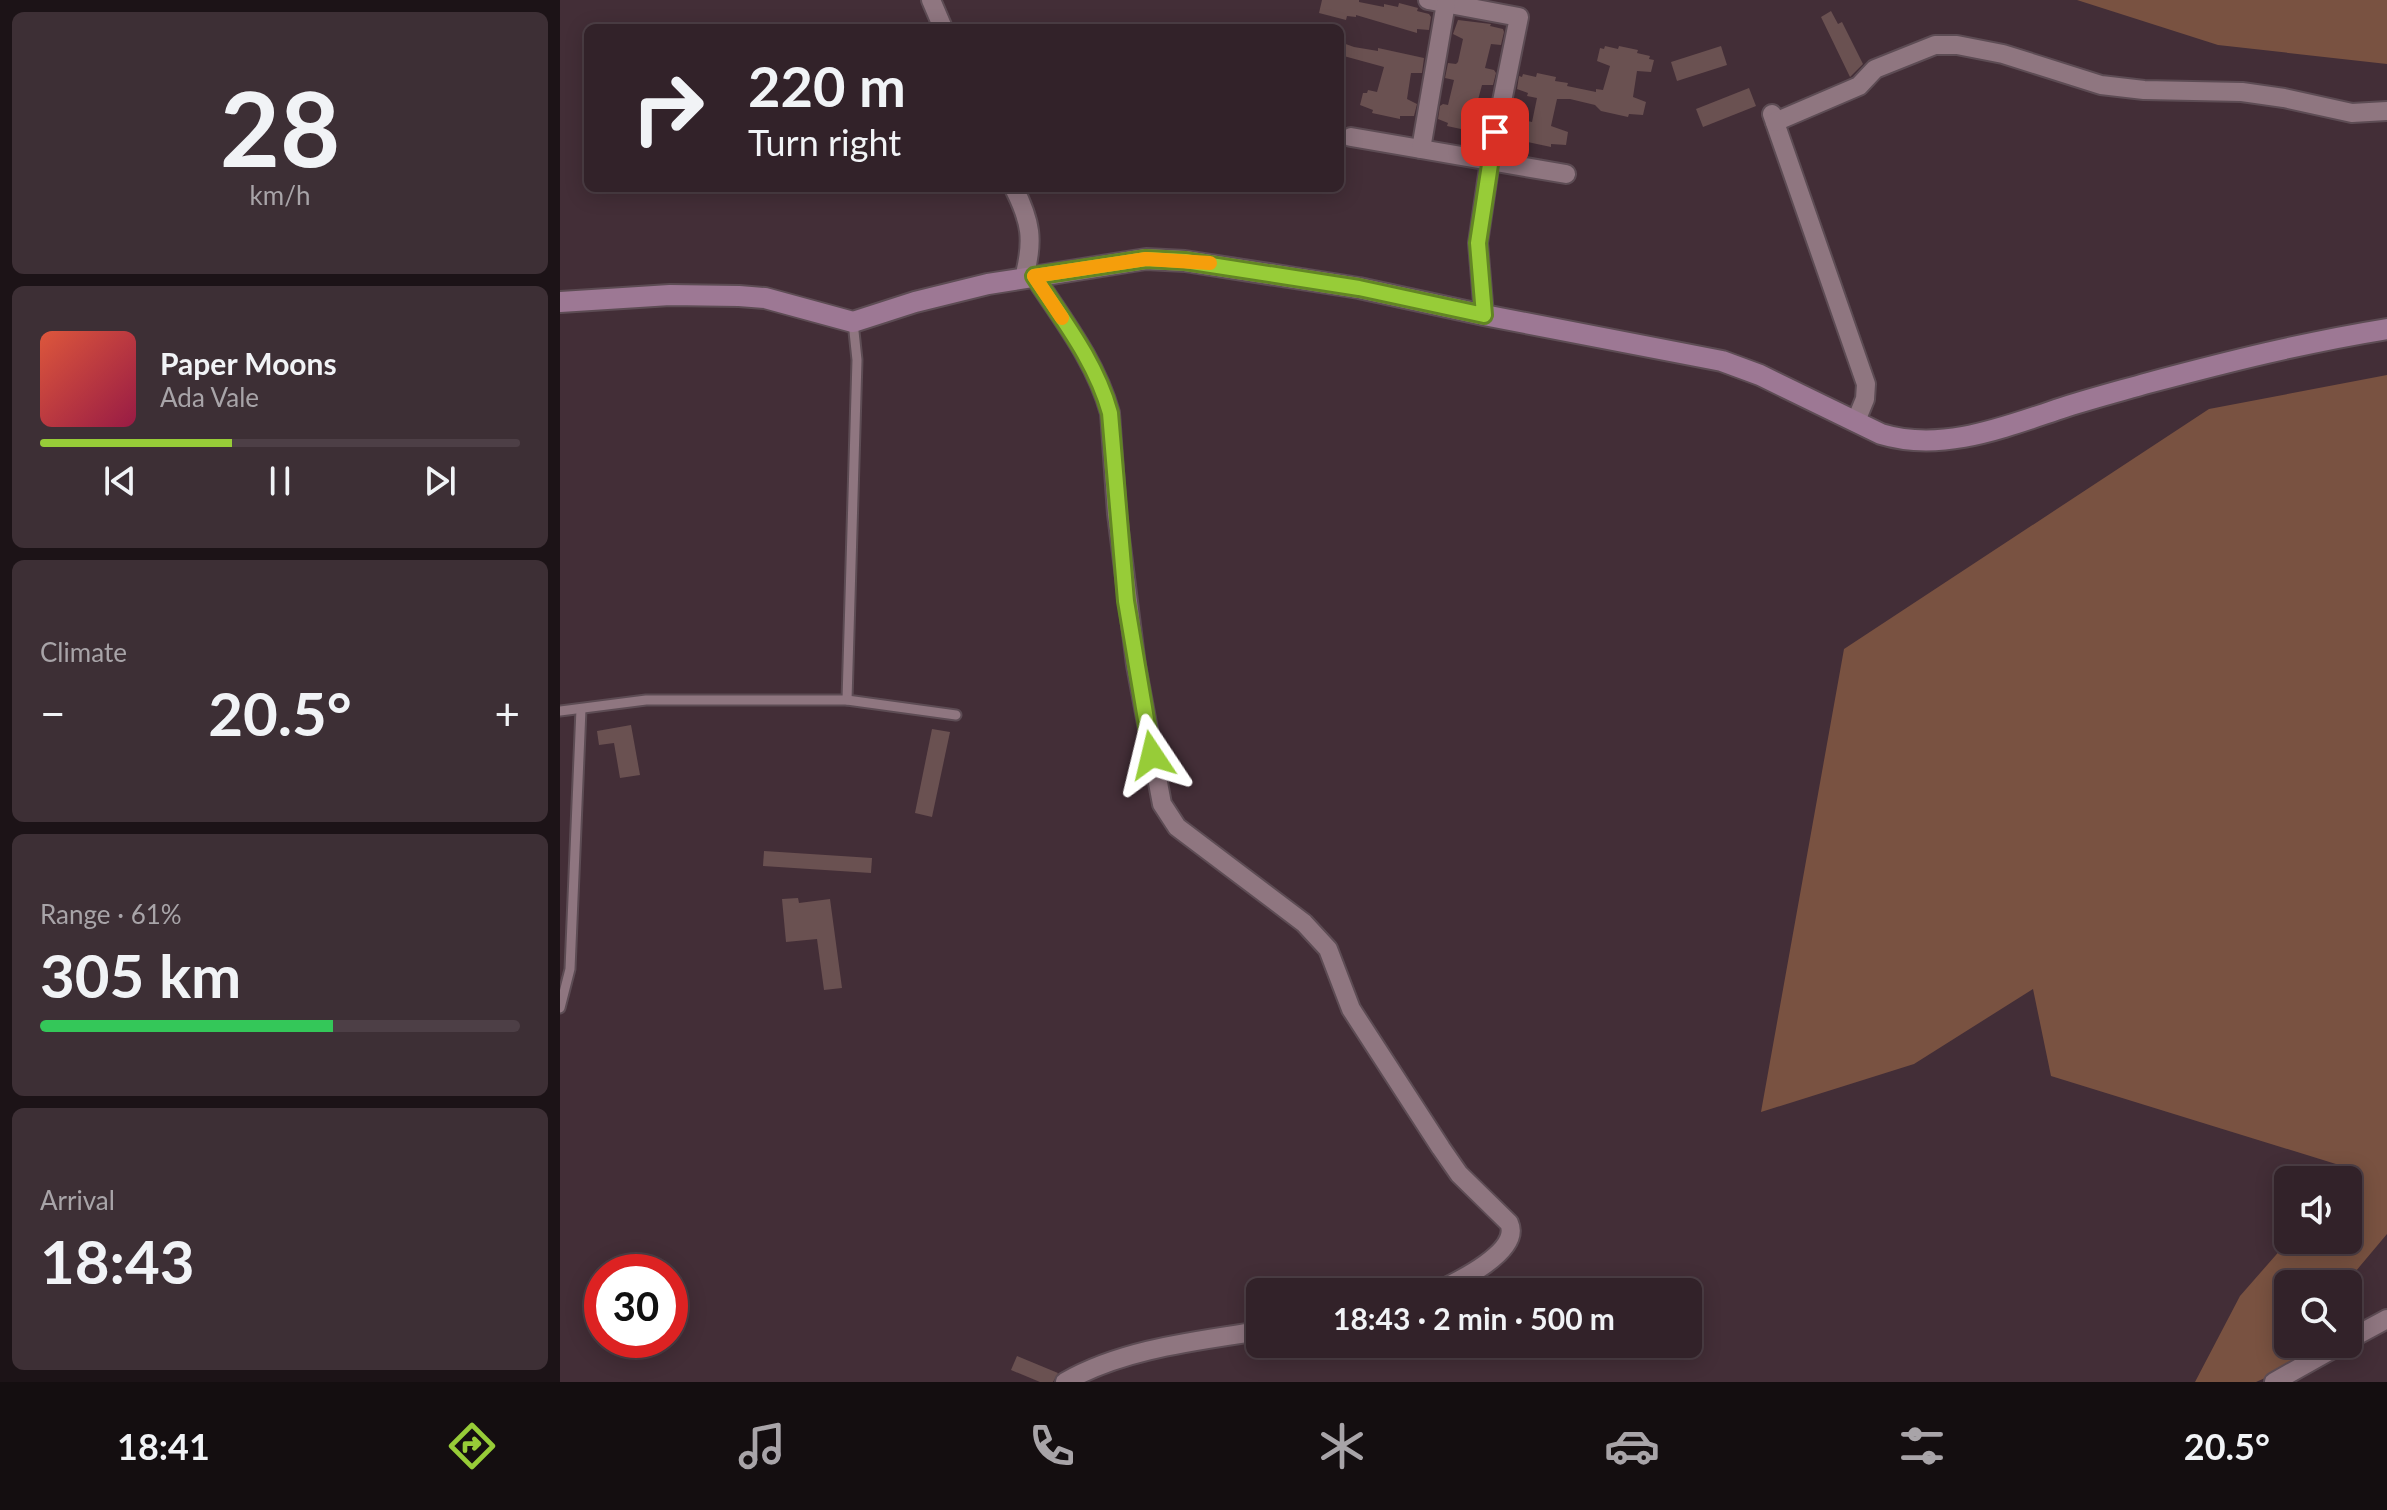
<!DOCTYPE html>
<meta charset="utf-8">
<style>
:root{--surface:#322229;--page:#3d2f35;--text:#f1f3f6;--muted:#a8a4a8;--line:#4d3f46;--accent:#97cc38}
body{margin:0;font-family:Lato,sans-serif;background:var(--page);color:var(--text);height:100vh;display:flex;flex-direction:column;font-size:30px;white-space:nowrap}
*{box-sizing:border-box;margin:0}
p{font-size:26px;color:var(--muted)}
.icon{flex:none;width:44px;height:44px;fill:none;stroke:currentColor;stroke-width:2;stroke-linecap:round;stroke-linejoin:round}
.map{position:relative;flex:1;overflow:hidden}
.details{display:flex;flex-direction:column;gap:12px;padding:12px;background:#1c1317;width:560px}
.details>*{flex:none}
.top-card{position:absolute;left:24px;top:24px;width:760px;height:168px;border-radius:12px;box-shadow:0 4px 20px #0003,0 0 0 2px var(--line);background:#322229;color:var(--text);overflow:hidden}
.buttons{position:absolute;left:1714px;top:1166px;display:grid;gap:16px}
.buttons a{display:grid;place-items:center;width:88px;height:88px;border-radius:12px;background:var(--surface);box-shadow:0 4px 20px #0003,0 0 0 2px var(--line);font-size:40px}
.speed{position:absolute;left:24px;top:1254px;display:flex;gap:16px;font-size:40px;font-weight:700;text-align:center}
.speed>*{display:grid;place-content:center;width:104px;height:104px;border-radius:50%;background:var(--surface);box-shadow:0 4px 20px #0003,0 0 0 2px var(--line);line-height:1}
.speed .limit{border:12px solid #d22;background:#fff;color:#111}
.pin{position:absolute;display:grid;place-items:center;width:68px;height:68px;color:#fff;margin:-34px;border-radius:16px;box-shadow:0 4px 12px #0006}
.me{position:absolute;width:88px;margin:-44px;rotate:350deg;stroke-linejoin:round;filter:drop-shadow(0 0 6px #0008)}
.turn{display:flex;align-items:center;gap:28px;height:168px;padding:0 32px;font-size:36px}
.turn .icon{width:104px;height:104px;stroke-width:2.5}
.turn b{display:block;font-size:56px;line-height:68px}
.big{font-size:60px;font-weight:700;line-height:1.1}
.details .card{flex:1;display:flex;flex-direction:column;justify-content:center;gap:12px;min-width:0;padding:0 28px;border-radius:12px;background:var(--page)}
.details .dial{align-items:center;gap:0}
.dial b{font-size:104px;line-height:1}
.song{display:flex;align-items:center;gap:24px}
.cover{width:96px;height:96px;border-radius:12px;background:linear-gradient(135deg,hsl(10 70% 55%),hsl(340 70% 35%))}
.played{height:8px;border-radius:4px;background:linear-gradient(90deg,var(--accent) 40%,var(--line) 40%)}
.keys{display:flex;justify-content:space-around;direction:ltr}
.heat{display:flex;justify-content:space-between;align-items:center;font-size:44px;direction:ltr}
.charge{height:12px;border-radius:6px;background:linear-gradient(90deg,#34c759 61%,var(--line) 0)}
.trip{position:absolute;left:686px;top:1278px;width:456px;height:80px;border-radius:12px;background:var(--surface);box-shadow:0 4px 20px #0003,0 0 0 2px var(--line);font-weight:700;line-height:80px;text-align:center}
.menu{display:flex;height:128px;justify-content:space-around;align-items:center;background:#140e10;color:var(--muted)}
.menu .icon{width:56px;height:56px}
.menu .selected{color:var(--accent)}
.menu b{font-size:36px;color:var(--text)}
main{display:flex;flex:1;min-height:0}
.map>svg:first-child{display:block}
.green{fill:#795241}
.building{fill:#6a5151}
.lines{fill:none;stroke-linecap:round;stroke-linejoin:round}
.lane-casing{stroke:#5d4c54;stroke-width:13}
.street-casing{stroke:#5d4c54;stroke-width:22}
.secondary-casing{stroke:#5d4c54;stroke-width:24}
.lane{stroke:#8f7680;stroke-width:9}
.street{stroke:#8f7680;stroke-width:18}
.secondary{stroke:#9d7894;stroke-width:20}
.route-casing{stroke:#628524;stroke-width:20}
.route{stroke:#97cc38;stroke-width:14}
.slow{stroke:#f59e0b;stroke-width:14}
</style>
<main>
<section class="details">
<div class="card dial"><b>28</b><p>km/h</p></div>
<div class="card">
<div class="song"><i class="cover"></i><div><b>Paper Moons</b><p>Ada Vale</p></div></div>
<div class="played"></div>
<div class="keys"><svg class="icon" aria-label="previous" viewBox="0 0 24 24"><path d="M18 5L8 12l10 7zM5 5v14"/></svg><svg class="icon" aria-label="pause" viewBox="0 0 24 24"><path d="M8 5v14M16 5v14"/></svg><svg class="icon" aria-label="next" viewBox="0 0 24 24"><path d="M6 5l10 7-10 7zM19 5v14"/></svg></div>
</div>
<div class="card"><p>Climate</p>
<div class="heat"><a>−</a><b class="big">20.5°</b><a>+</a></div>
</div>
<div class="card"><p>Range · 61%</p><b class="big">305 km</b><div class="charge"></div></div>
<div class="card"><p>Arrival</p><b class="big">18:43</b></div>
</section>
<div class="map">
<svg width="1827" height="1382" viewBox="0 0 1827 1382">
<rect width="100%" height="100%" fill="#432e37"/>
<g class="green">
<polygon points="1517,0 1827,0 1827,64 1658,45"/>
<polygon points="1827,375 1827,1234 1785,1284 1728,1284 1728,1344 1766,1344 1764,1352 1696,1382 1635,1382 1680,1296 1729,1240 1788,1240 1788,1180 1783,1180 1792,1169 1491,1076 1473,989 1354,1064 1201,1112 1284,649 1649,409"/>
</g>
<g class="building">
<polygon points="762,0 799,0 799,2 824,7 824,4 838,7 839,3 858,8 857,11 869,14 871,17 869,30 857,29 857,33 796,15 796,17 787,16 786,20 759,13"/>
<polygon points="1271,11 1278,24 1282,22 1303,64 1290,77 1261,17"/>
<polygon points="898,20 931,24 930,26 943,29 944,32 941,45 931,44 925,68 934,70 936,73 933,85 922,85 915,111 927,113 924,131 916,129 915,132 887,126 888,123 878,119 880,106 883,104 888,105 894,80 885,78 888,63 896,64 898,62 903,39 893,34"/>
<polygon points="780,42 794,47 818,51 818,48 864,58 862,73 851,73 847,99 857,104 854,116 840,116 840,119 812,113 813,110 800,105 803,93 807,93 808,90 817,92 824,67 780,55"/>
<polygon points="1045,46 1058,49 1059,46 1078,50 1077,53 1090,56 1089,59 1094,60 1091,72 1077,71 1073,97 1086,102 1083,115 1069,114 1068,117 1041,111 1035,105 1010,99 997,99 991,126 1008,132 1006,145 991,144 991,147 963,141 964,138 952,133 954,121 958,122 959,119 972,122 977,98 967,96 968,93 957,89 959,76 962,77 963,74 976,77 977,73 996,77 995,81 1008,83 1007,86 1036,92 1036,89 1043,90 1050,66 1037,61 1040,48 1044,49"/>
<polygon points="1161,46 1167,65 1117,81 1111,62"/>
<polygon points="1189,88 1196,106 1143,127 1136,109"/>
<polygon points="71,725 80,775 60,778 54,743 39,745 37,731"/>
<polygon points="372,729 390,732 372,817 355,813"/>
<polygon points="204,851 312,858 311,873 203,866"/>
<polygon points="238,898 239,903 270,899 282,988 264,990 257,939 226,942 222,899"/>
<polygon points="457,1356 498,1373 493,1382 480,1382 451,1370"/>
</g>
<g class="lines">
<defs>
<g id="lane">
<polyline points="287,700 297,360 293,322"/>
<polyline points="0,711 86,700 287,700 396,715"/>
<polyline points="0,1008 10,969 21,709"/>
</g>
<g id="street">
<polyline points="371,0 383,28"/>
<polyline points="868,0 959,17 930,161 918,243 924,315"/>
<polyline points="1212,114 1306,384 1305,399 1296,421"/>
<polyline points="1215,122 1299,86 1315,69 1375,45 1397,45 1443,54 1541,85 1584,90 1682,92 1724,98 1792,113 1827,111"/>
<polyline points="791,137 1006,174"/>
<polyline points="861,149 886,3"/>
<path d="M454,188C471,222 474,240 464,278"/>
<path d="M474,276C503,320 536,362 550,413L557,514L576,665L602,804L617,827L744,923L768,949L791,1009L881,1148L899,1174L949,1223C962,1251 897,1282 876,1292"/>
<polyline points="1788,1340 1827,1319"/>
<path d="M505,1382C562,1349 636,1341 700,1331"/>
<polyline points="1714,1382 1782,1344"/>
</g>
<path id="secondary" d="M0,302L110,295L179,296L205,298L293,322L355,302L428,284L586,259L625,261L799,288L924,315L1162,361L1200,375L1321,434C1383,453 1447,426 1505,407C1533,398 1560,391 1588,383C1667,362 1746,342 1827,329"/>
</defs>
<use href="#lane" class="lane-casing"/>
<use href="#street" class="street-casing"/>
<use href="#secondary" class="secondary-casing"/>
<use href="#lane" class="lane"/>
<use href="#street" class="street"/>
<use href="#secondary" class="secondary"/>
</g>
<g class="lines">
<defs>
<path id="route" d="M592,755L566,601L550,413C536,362 503,320 474,276L586,259L625,261L799,288L924,315L918,243L935,132"/>
</defs>
<use href="#route" class="route-casing"/>
<use href="#route" class="route"/>
<polyline class="slow" points="502,318 474,276 586,259 650,263"/>
</g>
</svg>
<div class="buttons">
<a><svg class="icon" aria-label="sound" viewBox="0 0 24 24"><path d="M4 9h4l5-4v14l-5-4H4zM17 9q2 3 0 6"/></svg></a>
<a><svg class="icon" aria-label="search" viewBox="0 0 24 24"><circle cx="10" cy="10" r="6"/><path d="M15 15l6 6"/></svg></a>
</div>
<div class="speed"><div class="limit">30</div></div>
<div class="pin" style="left:935px;top:132px;background:#d93025"><svg class="icon" aria-label="arrive" viewBox="0 0 24 24"><path d="M6 21V4h12l-3 4 3 4H6"/></svg></div>
<svg class="me" style="left:592px;top:755px" viewBox="-20 -20 40 40"><path d="M0-17L14 15 0 8-14 15z" fill="#97cc38" stroke="#fff" stroke-width="4"/></svg>
<div class="trip">18:43 · 2 min · 500 m</div>
<div class="top-card">
<div class="turn"><svg class="icon" aria-label="right" viewBox="0 0 24 24"><path d="M7 20v-9h11M14 6l5 5-5 5"/></svg><div><b>220 m</b>Turn right</div></div>
</div>
</div>
</main>
<nav class="menu">
<b>18:41</b>
<svg class="icon selected" aria-label="directions" viewBox="0 0 24 24"><path d="M12 3l9 9-9 9-9-9zM9 14v-3h6M13 9l2 2-2 2"/></svg>
<svg class="icon" aria-label="music" viewBox="0 0 24 24"><path d="M9 18V5l10-2v13"/><circle cx="6" cy="18" r="3"/><circle cx="16" cy="16" r="3"/></svg>
<svg class="icon" aria-label="phone" viewBox="0 0 24 24"><path d="M5 4h4l2 5-3 2q2 4 5 5l2-3 5 2v4C11 20 4 13 5 4z"/></svg>
<svg class="icon" aria-label="climate" viewBox="0 0 24 24"><path d="M12 3v18M4 7l16 10M4 17L20 7"/></svg>
<svg class="icon" aria-label="car" viewBox="0 0 24 24"><path d="M5 17H2v-5l4-1 3-4h7l3 4 3 1v5h-3M9 17h6M6 11h13"/><circle cx="7" cy="17" r="2"/><circle cx="17" cy="17" r="2"/></svg>
<svg class="icon" aria-label="filters" viewBox="0 0 24 24"><path d="M4 7h16M4 17h16"/><circle cx="9" cy="7" r="2"/><circle cx="15" cy="17" r="2"/></svg>
<b>20.5°</b>
</nav>
